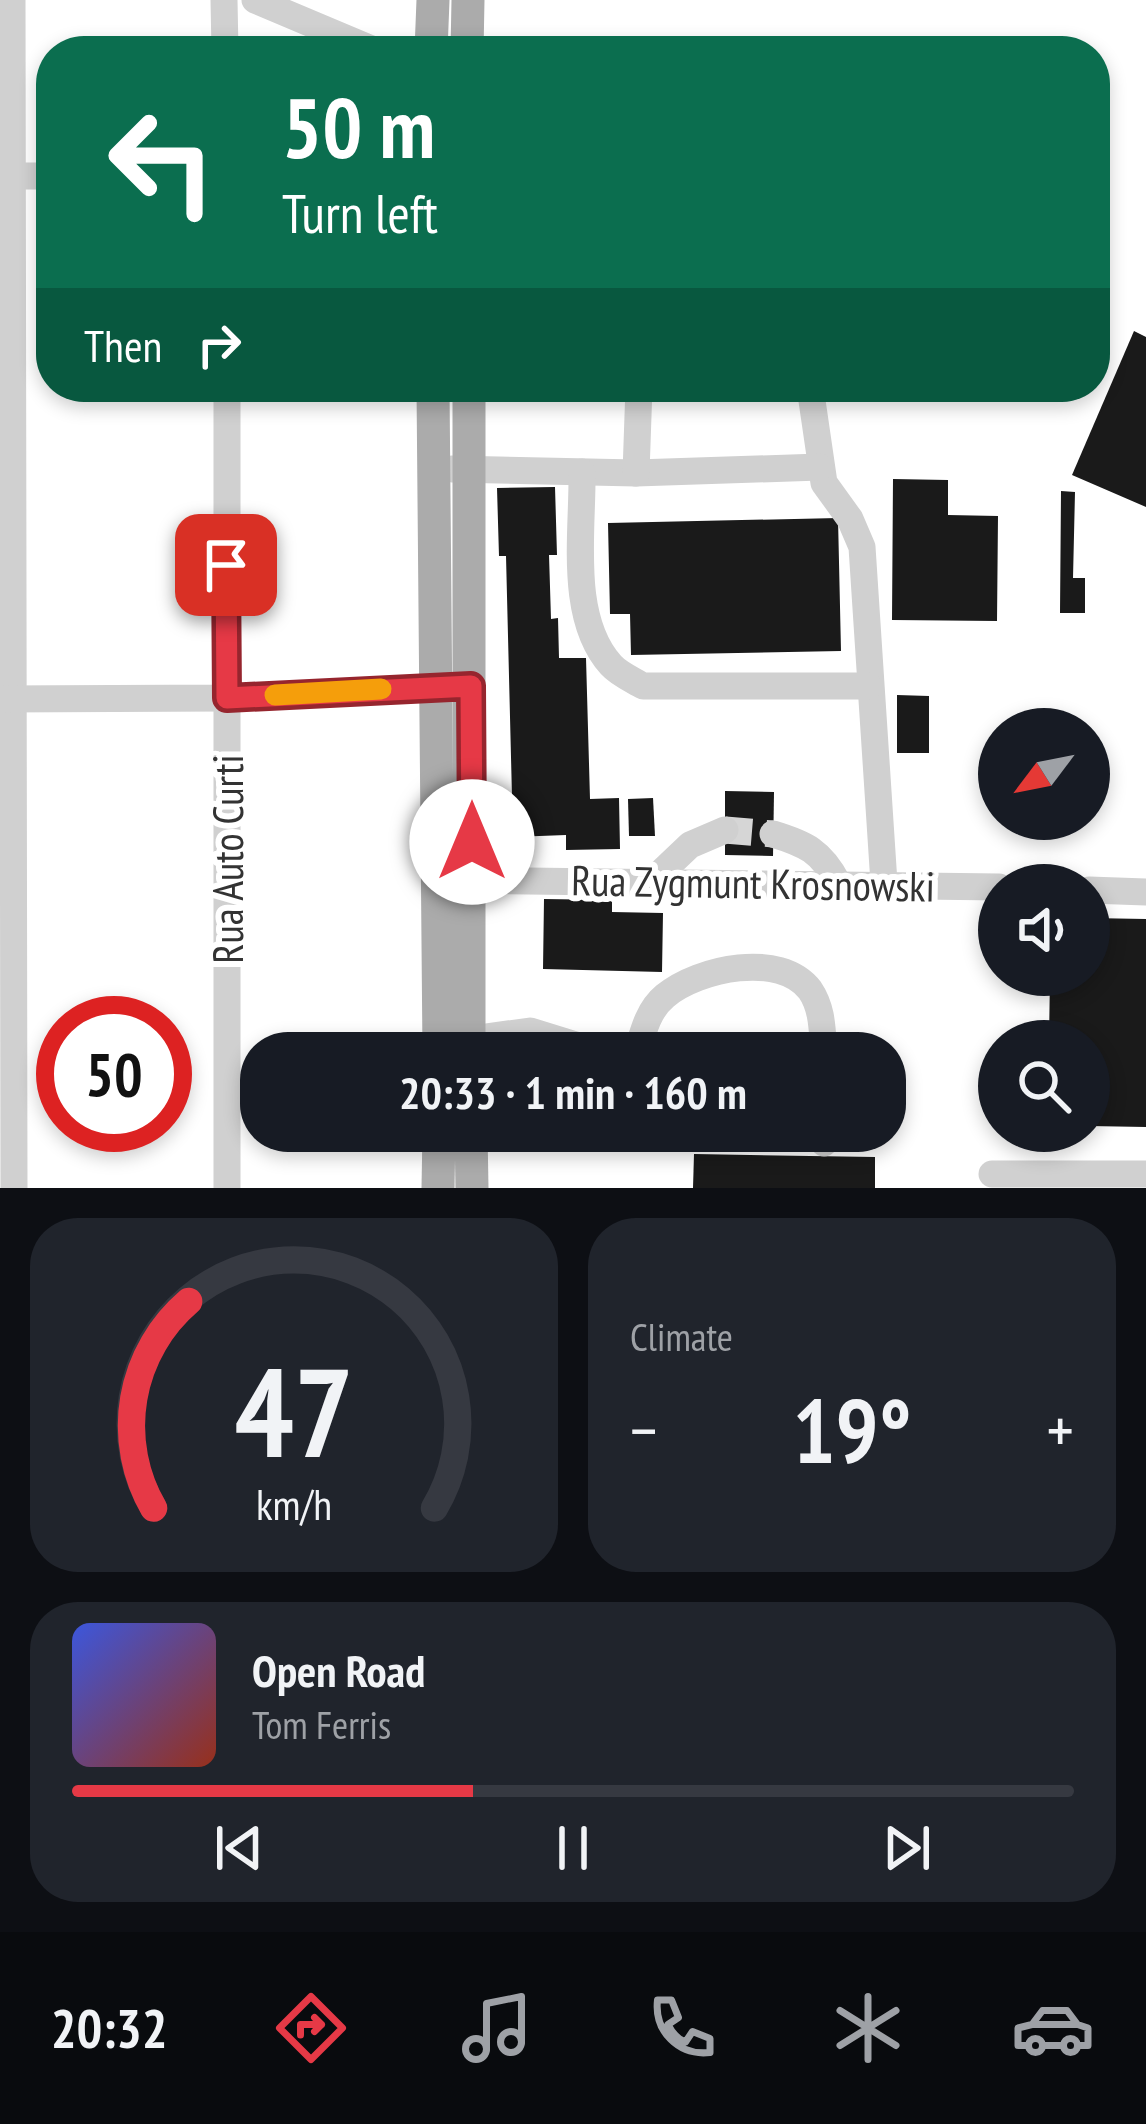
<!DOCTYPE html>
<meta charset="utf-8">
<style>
:root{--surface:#171b24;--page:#20242c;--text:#f1f3f6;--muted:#9ea1a6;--line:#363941;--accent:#e63946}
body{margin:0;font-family:"PT Sans Narrow",sans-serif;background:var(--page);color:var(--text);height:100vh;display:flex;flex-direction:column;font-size:45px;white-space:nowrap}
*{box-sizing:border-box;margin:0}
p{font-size:39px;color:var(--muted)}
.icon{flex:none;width:66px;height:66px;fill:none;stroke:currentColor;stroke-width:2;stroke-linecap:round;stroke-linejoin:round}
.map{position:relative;height:1188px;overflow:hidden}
.sheet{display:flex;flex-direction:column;gap:30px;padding:30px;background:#0d0f14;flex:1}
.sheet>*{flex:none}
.banner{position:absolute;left:36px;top:36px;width:1074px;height:366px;border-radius:48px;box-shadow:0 6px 18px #0003;background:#0b6e4f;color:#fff;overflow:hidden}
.needle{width:78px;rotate:238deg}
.fabs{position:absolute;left:978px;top:708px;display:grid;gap:24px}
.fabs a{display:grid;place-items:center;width:132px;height:132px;border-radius:50%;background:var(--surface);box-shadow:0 6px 18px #0003;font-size:60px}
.speed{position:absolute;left:36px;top:996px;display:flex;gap:24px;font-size:60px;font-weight:700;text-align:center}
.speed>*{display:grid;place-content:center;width:156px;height:156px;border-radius:50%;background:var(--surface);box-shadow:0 6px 18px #0003;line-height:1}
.speed .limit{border:18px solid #d22;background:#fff;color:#111}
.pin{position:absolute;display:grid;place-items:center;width:102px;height:102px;color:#fff;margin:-51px;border-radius:24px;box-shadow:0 6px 18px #0006}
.me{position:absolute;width:132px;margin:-66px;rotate:0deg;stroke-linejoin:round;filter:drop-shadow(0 0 9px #0008)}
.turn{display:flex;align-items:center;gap:42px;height:252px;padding:0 48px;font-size:54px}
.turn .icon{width:156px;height:156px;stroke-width:2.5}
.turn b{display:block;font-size:84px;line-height:102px}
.then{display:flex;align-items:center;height:114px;padding:0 48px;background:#0003;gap:24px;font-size:45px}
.big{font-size:90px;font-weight:800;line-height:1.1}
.sheet .tile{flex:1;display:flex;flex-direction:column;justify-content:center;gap:18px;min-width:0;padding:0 42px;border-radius:48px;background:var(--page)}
.sheet .dial{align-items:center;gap:0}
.dial svg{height:312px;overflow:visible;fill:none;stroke:var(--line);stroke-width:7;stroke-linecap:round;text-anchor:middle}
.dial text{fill:var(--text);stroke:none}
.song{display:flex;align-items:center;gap:36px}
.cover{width:144px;height:144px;border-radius:18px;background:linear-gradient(135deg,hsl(230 70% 55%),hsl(10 70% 35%))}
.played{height:12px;border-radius:6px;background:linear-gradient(90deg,var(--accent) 40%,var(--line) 40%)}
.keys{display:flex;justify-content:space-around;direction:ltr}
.heat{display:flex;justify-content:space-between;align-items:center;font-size:66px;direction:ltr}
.sheet .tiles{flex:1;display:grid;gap:30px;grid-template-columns:1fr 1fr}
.tile:last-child{grid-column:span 2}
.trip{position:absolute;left:240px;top:1032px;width:666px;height:120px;border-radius:48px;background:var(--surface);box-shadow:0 6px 18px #0003;font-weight:800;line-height:120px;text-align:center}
.tab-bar{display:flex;height:192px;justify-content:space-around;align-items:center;background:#090b0e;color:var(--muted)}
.tab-bar .icon{width:84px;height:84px}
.tab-bar .selected{color:var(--accent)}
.tab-bar b{font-size:54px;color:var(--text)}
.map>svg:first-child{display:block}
.building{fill:#1a1a1a}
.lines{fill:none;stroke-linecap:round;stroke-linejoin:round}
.minor-tunnel{stroke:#d6d6d6;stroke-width:27;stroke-dasharray:27 14;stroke-linecap:butt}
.minor{stroke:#d0d0d0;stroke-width:27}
.major{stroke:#ababab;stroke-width:33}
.route-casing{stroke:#96252e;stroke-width:30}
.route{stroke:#e63946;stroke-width:21}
.slow{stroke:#f59e0b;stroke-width:21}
.labels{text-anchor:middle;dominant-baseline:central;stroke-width:12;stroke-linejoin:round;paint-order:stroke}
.street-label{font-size:42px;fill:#333;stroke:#fff}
</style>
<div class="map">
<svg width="1146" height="1188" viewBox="0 0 1146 1188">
<rect width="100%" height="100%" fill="#fff"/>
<g class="building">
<polygon points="1134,331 1146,337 1146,507 1072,475"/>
<polygon points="894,387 950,387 950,400 893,399"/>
<polygon points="893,479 948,480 948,515 998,516 997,621 892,620"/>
<polygon points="555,487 557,555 549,555 551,619 558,618 559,658 586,658 590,799 619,798 620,849 566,850 566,835 513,837 506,556 499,556 497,488"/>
<polygon points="1061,491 1075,492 1073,578 1085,578 1085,613 1060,613"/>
<polygon points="838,518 841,651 631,655 630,614 610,614 608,523"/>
<polygon points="897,695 929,696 929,753 897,753"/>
<polygon points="725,791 774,792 773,856 725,855"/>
<polygon points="653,798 655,836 629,836 628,799"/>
<polygon points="544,899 612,900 612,912 663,913 662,972 543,969"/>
<polygon points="1089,918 1146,919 1146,1127 1089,1126 1089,1041 1049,1041 1050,975 1089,975"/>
<polygon points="535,1131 564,1131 564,1145 535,1144"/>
<polygon points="569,1131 614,1131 614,1145 569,1144"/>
<polygon points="700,1131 742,1131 742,1139 700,1138"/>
<polygon points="694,1154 875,1157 875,1188 693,1188"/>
</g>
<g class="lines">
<polyline class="minor-tunnel" points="725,830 773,834"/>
<g class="minor">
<polyline points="12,0 14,1188"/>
<polyline points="224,0 225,51"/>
<polyline points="255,0 376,51"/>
<polyline points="0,176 51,176"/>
<polyline points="227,387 227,1188"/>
<polyline points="810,387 824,483 850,519 862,547 884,883"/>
<polyline points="452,469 636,473 820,467"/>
<path d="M582,472C583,532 568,617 611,665C619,674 633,680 643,686H869"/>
<polyline points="636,473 639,387"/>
<polyline points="0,699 227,698 455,686"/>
<path d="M773,834C806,844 821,851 838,883"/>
<polyline points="451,880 999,887"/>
<polyline points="651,882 690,845 725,830"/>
<polyline points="1089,890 1146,892"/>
<polyline points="450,1042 530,1031 601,1053"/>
<path d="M637,1053C643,1032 648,1010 665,996C699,968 780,951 810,990C823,1009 822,1031 824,1053"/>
<polyline points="824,1143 824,1131"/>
<polyline points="992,1174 1146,1174"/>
</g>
<g class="major">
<polyline points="431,51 433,0"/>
<polyline points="467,51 468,0"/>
<polyline points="433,387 439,1053"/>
<polyline points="469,387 469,1053"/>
<polyline points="471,1131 472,1188"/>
<polyline points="438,1188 439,1131"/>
</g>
</g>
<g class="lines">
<defs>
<polyline id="route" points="226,565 227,698 471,686 472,842"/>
</defs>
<use href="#route" class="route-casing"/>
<use href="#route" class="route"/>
<polyline class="slow" points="275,695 381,689"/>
</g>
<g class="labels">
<g class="street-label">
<text transform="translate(227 859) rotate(-90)">Rua Auto Curti</text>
<text transform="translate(753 883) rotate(1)">Rua Zygmunt Krosnowski</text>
</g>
</g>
</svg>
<div class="fabs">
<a><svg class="needle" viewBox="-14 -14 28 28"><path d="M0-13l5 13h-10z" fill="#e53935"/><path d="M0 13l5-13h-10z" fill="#9ea1a6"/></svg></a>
<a><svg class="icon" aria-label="sound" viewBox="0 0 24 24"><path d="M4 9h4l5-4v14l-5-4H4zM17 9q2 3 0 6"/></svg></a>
<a><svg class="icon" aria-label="search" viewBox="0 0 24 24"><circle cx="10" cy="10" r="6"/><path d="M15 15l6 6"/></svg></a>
</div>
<div class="speed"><div class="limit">50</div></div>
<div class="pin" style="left:226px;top:565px;background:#d93025"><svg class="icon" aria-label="arrive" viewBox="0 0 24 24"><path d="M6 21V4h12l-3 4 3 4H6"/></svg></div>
<svg class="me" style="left:472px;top:842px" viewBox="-20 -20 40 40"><circle r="19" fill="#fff"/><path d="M0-13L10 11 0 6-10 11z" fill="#e63946"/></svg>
<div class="trip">20:33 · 1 min · 160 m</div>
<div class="banner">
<div class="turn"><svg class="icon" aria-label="left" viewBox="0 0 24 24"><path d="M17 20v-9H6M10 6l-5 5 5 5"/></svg><div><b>50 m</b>Turn left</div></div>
<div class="then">Then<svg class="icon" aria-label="right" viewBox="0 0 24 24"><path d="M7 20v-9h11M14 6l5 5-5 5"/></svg></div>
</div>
</div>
<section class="sheet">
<div class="tiles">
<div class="tile dial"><svg viewBox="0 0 100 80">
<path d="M14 69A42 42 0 1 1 86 69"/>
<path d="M14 69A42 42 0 0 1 23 16" stroke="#e63946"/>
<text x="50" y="56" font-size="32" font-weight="700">47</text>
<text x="50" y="72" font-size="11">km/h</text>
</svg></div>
<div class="tile"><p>Climate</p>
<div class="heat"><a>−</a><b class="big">19°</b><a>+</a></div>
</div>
<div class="tile">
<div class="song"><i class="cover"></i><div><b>Open Road</b><p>Tom Ferris</p></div></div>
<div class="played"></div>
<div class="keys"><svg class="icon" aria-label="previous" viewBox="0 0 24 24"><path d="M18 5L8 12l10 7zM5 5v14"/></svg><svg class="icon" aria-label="pause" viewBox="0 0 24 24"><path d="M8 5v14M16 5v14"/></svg><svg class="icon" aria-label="next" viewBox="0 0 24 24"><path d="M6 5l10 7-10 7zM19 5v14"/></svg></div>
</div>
</div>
</section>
<nav class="tab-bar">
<b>20:32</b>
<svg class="icon selected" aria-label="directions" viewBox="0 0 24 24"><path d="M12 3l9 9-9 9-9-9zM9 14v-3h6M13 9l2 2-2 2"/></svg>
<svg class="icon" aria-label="music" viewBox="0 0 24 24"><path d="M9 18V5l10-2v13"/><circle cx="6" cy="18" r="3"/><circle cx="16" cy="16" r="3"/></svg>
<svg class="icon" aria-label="phone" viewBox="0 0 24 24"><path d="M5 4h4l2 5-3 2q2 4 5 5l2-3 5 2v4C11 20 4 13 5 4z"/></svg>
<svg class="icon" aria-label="climate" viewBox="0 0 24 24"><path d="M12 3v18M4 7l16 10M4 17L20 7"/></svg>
<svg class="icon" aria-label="car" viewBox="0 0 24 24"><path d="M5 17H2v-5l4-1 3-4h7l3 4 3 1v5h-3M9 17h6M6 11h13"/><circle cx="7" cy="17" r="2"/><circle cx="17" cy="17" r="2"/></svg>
</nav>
